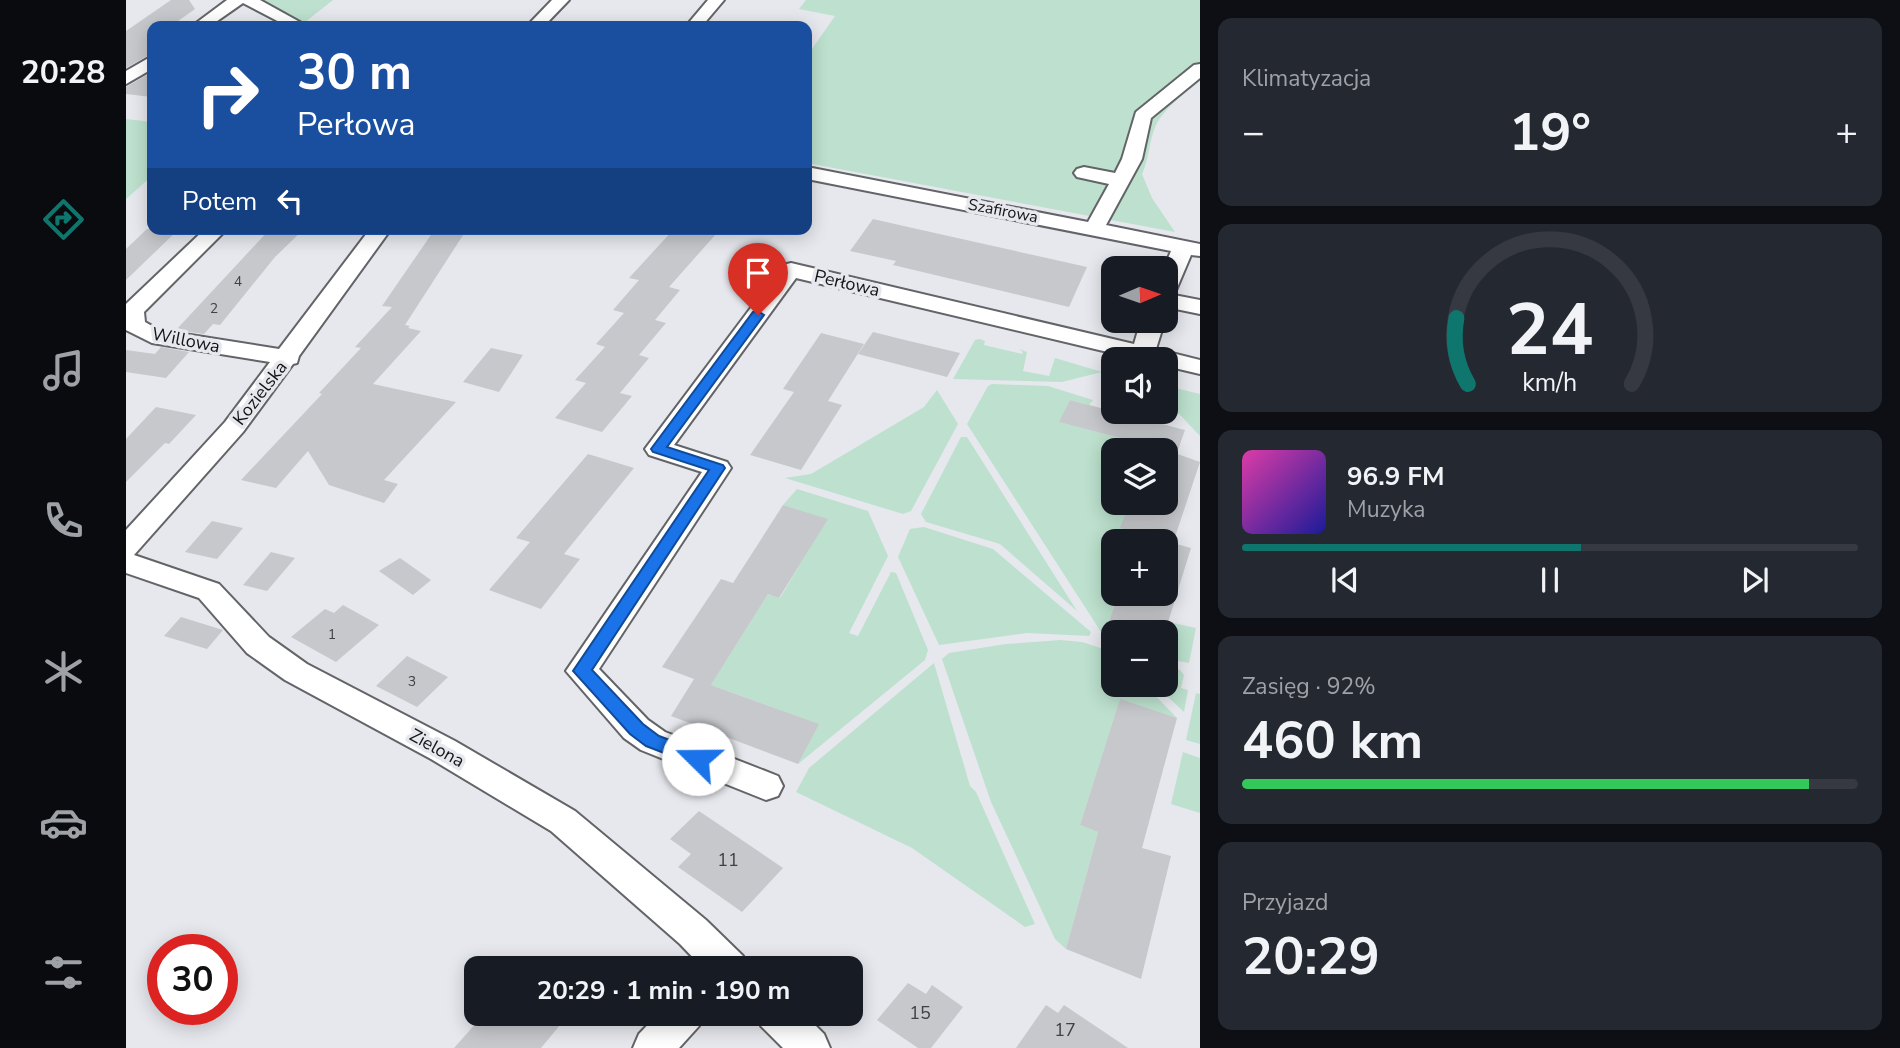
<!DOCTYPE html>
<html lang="pl">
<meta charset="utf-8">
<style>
:root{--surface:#171b24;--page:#242831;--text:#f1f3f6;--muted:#9ea1a6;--line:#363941;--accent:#0f766e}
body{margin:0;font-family:"Nunito Sans",sans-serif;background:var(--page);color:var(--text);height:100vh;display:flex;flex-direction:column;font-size:26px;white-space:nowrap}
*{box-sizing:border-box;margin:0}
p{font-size:23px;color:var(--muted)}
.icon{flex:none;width:38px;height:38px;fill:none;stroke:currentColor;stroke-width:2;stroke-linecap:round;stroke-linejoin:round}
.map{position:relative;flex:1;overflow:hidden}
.drawer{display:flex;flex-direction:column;gap:18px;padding:18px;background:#0d0f14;width:700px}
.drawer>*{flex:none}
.top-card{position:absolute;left:21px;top:21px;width:665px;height:214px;border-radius:14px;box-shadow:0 4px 18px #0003;background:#1a4fa0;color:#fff;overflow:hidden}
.needle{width:46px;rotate:88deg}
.controls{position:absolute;left:975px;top:256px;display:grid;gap:14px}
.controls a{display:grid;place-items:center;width:77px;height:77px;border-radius:14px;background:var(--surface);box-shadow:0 4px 18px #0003;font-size:35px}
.speed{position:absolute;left:21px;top:934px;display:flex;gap:14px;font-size:35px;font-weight:700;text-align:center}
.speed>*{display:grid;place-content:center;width:91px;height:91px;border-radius:50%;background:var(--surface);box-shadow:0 4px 18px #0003;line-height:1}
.speed .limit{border:10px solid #d22;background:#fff;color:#111}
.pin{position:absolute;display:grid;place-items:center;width:60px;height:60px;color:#fff;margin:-72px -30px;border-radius:50% 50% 50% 0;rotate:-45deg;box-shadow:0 0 7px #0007}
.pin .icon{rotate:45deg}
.me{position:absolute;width:77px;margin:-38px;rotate:292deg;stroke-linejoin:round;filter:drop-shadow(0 0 5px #0008)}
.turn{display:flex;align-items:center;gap:24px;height:147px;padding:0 35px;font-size:32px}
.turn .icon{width:91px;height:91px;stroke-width:2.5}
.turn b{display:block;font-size:49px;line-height:60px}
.then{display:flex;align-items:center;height:66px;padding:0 35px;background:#0003;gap:14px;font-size:26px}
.big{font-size:52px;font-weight:700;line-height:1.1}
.drawer .card{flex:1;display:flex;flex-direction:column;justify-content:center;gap:10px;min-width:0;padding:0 24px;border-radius:14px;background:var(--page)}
.drawer .dial{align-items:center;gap:0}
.dial svg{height:182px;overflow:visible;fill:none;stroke:var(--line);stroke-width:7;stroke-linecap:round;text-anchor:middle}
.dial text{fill:var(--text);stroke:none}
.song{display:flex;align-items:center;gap:21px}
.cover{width:84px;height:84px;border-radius:10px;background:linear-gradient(135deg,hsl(320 70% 55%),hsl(240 70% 35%))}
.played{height:7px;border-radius:4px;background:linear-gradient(90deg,var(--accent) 55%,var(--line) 55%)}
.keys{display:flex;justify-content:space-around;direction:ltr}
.heat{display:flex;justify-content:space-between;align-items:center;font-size:38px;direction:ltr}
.charge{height:10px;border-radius:5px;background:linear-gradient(90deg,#34c759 92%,var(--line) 0)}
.trip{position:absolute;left:338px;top:956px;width:399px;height:70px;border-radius:14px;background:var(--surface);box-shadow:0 4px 18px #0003;font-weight:700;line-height:70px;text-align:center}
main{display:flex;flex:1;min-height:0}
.tab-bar{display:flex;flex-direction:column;width:126px;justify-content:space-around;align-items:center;background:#090b0e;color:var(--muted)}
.tab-bar .icon{width:49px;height:49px}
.tab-bar .active{color:var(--accent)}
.tab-bar b{font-size:32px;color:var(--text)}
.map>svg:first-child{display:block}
.green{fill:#bde1ce}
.building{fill:#c6c8cc}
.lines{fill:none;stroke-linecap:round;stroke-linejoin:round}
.minor-casing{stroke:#636468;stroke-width:4}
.minor{fill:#fff;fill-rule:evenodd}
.route{fill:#1a73e8;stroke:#114b97;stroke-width:2}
.labels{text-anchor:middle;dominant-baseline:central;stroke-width:7;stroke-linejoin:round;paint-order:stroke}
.number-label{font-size:14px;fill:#404144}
.far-street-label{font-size:16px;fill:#141416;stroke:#e6e8ed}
.street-label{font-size:18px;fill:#141416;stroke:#e6e8ed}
.near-number-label{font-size:18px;fill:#404144}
</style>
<main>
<nav class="tab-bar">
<b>20:28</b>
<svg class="icon active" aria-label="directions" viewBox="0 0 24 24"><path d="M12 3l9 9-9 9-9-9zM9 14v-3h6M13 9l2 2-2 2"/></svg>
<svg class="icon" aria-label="music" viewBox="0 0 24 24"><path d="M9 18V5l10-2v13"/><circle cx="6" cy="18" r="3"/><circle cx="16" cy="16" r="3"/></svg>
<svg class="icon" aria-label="phone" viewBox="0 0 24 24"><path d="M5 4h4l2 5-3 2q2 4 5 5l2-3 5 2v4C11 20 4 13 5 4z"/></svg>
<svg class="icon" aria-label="climate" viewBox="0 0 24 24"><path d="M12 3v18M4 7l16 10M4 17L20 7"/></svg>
<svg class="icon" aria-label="car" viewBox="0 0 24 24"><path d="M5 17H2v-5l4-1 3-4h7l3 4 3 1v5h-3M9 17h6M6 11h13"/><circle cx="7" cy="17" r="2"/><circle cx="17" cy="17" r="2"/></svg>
<svg class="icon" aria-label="filters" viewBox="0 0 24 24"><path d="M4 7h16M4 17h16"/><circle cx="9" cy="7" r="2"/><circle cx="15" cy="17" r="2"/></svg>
</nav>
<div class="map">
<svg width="1074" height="1048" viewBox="0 0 1074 1048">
<rect width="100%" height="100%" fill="#e6e8ed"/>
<g class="green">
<polygon points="132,0 207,0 178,23"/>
<path d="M680,0H1074V81C1058,94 1035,110 1028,130C1023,144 1023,159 1016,174L1026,198L1049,232L681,163V56L709,16L673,9Z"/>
<polygon points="0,119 26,122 26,176 0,199"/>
<polygon points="854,339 859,341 858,345 896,354 897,352 893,349 901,352 897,371 923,376 929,358 976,372 936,382 827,379 849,340"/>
<polygon points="866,384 922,386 967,400 963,405 944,400 934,422 1025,446 1024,450 987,450 987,502 1004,502 1014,534 1011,541 987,541 987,593 993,593 980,629 987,632 987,642 977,635 841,424 862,386"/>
<polygon points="1045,387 1074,394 1074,436 1040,400"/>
<polygon points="811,390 832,424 785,511 777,514 659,478 685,474 798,407"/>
<polygon points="835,437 841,437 951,611 874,544 800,522 795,514"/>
<polygon points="671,489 742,511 762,556 723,633 732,636 765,572 770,573 802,650 799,660 672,764 692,724 585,685 642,594 654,598 701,519 657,505"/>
<polygon points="798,527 867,549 965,632 963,636 901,633 813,645 772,557 784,529"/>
<polygon points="1043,622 1070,628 1063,663 1040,659 1039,632"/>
<polygon points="935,640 956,642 984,651 987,653 987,684 1018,684 1051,718 994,700 954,825 972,832 940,949 929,939 865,802 816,659 823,653 880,644"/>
<polygon points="808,663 844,786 850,792 909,924 899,927 786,848 670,792 683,768"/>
<polygon points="1040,665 1053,669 1058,675 1055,688 1062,690 1058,712 1028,684 1040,684"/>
<polygon points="1070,693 1074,694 1074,744 1060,740"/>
<polygon points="1057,752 1074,758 1074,813 1045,804"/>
</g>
<g class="building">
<polygon points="45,0 63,0 69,9 45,26 26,26 26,53 0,68 0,31"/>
<polygon points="26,72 26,97 0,94 0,87"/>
<polygon points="747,219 791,229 961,267 943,307 767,265 770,261 724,251"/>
<polygon points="21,229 53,229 0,280 0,249"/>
<polygon points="144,229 178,229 149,257 94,325 87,324 78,334 50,330"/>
<polygon points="309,229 341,229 279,325 284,326 282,328 295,331 247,384 330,402 258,480 272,484 258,503 203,485 182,451 150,488 115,480 196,394 193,393 235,348 229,347 266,307 256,306"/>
<polygon points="548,229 570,229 590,234 543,287 554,290 529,320 540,323 513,355 523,358 494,393 506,396 476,432 429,418 460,383 449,380 479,347 470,344 498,313 487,310 513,280 503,278"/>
<polygon points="747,332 779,340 834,353 821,377 732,354"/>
<polygon points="695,333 738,344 702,401 716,405 675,470 624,455 668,392 657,389"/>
<polygon points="35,347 63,352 40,378 0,372 0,350 29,354"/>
<polygon points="365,348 397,355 373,392 337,382"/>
<polygon points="944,400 1059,430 1052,450 1024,450 1025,446 933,422"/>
<polygon points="30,407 70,415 43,444 39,443 0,482 0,439"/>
<polygon points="1040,450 1074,462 1047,543 1065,548 1039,632 979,632 993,593 1040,593 1040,541 1011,541 1014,534 994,528 1004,502 1040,502"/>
<polygon points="462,454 508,468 438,554 454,559 415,609 363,590 404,542 390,538"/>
<polygon points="657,505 702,519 653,598 642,594 585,685 693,724 672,764 545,716 568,679 536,667 595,579 607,583"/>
<polygon points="86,521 117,528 91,559 59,552"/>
<polygon points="145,552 169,558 141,591 117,585"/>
<polygon points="274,558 305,580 287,595 253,571"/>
<polygon points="217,605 253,625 210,662 165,637 199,609 208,613"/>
<polygon points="55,617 97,630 81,649 38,636"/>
<polygon points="281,656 322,677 291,707 250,686"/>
<polygon points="994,699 1051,718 1016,848 1045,856 1015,979 940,949 972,832 954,825"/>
<polygon points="573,811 657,868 616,912 552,867 565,854 544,839"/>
<polygon points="782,983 800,994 806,985 837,1007 805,1048 792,1048 751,1020"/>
<polygon points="920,1005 932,1013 938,1005 1002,1048 890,1048"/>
<polygon points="359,1013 444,1013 415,1048 328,1048"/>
</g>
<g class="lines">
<defs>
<g id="minor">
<polygon points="101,0 134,0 181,26 161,26 117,3 84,26 66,26"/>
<polygon points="426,0 443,0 418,26 401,26"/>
<polygon points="582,0 598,0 576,26 560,26"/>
<polygon points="26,56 26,69 0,84 0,71"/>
<polygon points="1074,64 1074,78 1025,118 1016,159 980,225 1074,244 1074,256 1065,255 1048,295 1074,300 1074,314 1040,307 1038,268 1045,251 681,179 681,167 962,222 983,184 951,177 948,173 951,169 958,167 989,173 996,159 1010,112 1068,65"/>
<polygon points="79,229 101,229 18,312 19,322 33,330 153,349 244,229 265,229 173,356 171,363 167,364 117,432 8,555 93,584 143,637 181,664 329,741 449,811 580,920 617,956 622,968 577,968 554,944 425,831 305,759 159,680 121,653 73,598 0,573 0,530 99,422 144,362 26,343 0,330 0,304"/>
<polygon points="665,263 1008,344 1015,320 1039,320 1030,349 1074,360 1074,374 1040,366 1040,359 1011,359 670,278 548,445 601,462 605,468 473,669 522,720 539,732 652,776 657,786 652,796 640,800 515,750 498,738 440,671 576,472 523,455 519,449 657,265"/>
<polygon points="533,1013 579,1013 573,1026 553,1048 507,1048 513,1034"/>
<polygon points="629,1013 677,1013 698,1034 704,1048 657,1048 635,1026"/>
</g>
</defs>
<use href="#minor" class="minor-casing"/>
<use href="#minor" class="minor"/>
</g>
<polygon class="route" points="632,311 638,315 541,447 597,465 599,468 466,670 517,724 533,736 579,753 581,759 579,764 572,766 520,746 504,734 447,671 583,470 527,452 525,449 627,312"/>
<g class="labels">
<g class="number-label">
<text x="112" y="281">4</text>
<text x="88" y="308">2</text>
<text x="206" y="634">1</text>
<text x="286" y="681">3</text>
</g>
<g class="far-street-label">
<text transform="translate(877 211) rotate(11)">Szafirowa</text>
</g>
<g class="street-label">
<text transform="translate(721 283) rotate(13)">Perłowa</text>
<text transform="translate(60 340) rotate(11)">Willowa</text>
<text transform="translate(134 393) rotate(-52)">Kozielska</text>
<text transform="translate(311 748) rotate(29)">Zielona</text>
</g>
<g class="near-number-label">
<text x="602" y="860">11</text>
<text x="794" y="1013">15</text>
<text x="939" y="1030">17</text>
</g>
</g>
</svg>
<div class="controls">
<a><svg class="needle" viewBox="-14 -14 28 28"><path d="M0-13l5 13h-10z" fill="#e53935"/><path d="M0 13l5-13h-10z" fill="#9ea1a6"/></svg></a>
<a><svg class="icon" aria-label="sound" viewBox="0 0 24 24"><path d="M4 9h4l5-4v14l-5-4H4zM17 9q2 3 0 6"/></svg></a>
<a><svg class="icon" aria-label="layers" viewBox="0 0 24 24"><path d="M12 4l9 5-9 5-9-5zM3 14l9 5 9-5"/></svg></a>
<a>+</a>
<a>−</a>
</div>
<div class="speed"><div class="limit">30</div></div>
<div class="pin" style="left:632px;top:315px;background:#d93025"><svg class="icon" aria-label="arrive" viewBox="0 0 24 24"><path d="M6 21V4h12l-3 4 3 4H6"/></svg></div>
<svg class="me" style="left:572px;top:759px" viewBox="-20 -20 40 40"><circle r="19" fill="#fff"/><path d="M0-13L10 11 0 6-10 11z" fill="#1a73e8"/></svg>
<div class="trip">20:29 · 1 min · 190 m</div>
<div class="top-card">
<div class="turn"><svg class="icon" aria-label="right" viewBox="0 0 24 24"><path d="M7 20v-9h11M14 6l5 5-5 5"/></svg><div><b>30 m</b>Perłowa</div></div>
<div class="then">Potem<svg class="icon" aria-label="left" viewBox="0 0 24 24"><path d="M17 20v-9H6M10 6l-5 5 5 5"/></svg></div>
</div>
</div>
<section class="drawer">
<div class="card"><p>Klimatyzacja</p>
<div class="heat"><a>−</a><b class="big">19°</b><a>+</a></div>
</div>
<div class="card dial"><svg viewBox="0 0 100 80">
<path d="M14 69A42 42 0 1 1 86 69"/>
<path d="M14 69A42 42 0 0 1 9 40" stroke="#0f766e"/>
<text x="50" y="56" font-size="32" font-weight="700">24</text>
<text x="50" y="72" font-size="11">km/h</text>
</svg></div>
<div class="card">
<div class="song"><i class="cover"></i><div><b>96.9 FM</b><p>Muzyka</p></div></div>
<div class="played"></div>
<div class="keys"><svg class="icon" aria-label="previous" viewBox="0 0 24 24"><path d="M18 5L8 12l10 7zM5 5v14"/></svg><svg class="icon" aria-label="pause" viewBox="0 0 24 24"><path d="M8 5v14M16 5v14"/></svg><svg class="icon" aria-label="next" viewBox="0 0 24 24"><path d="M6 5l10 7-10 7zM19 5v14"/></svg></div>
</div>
<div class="card"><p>Zasięg · 92%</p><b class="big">460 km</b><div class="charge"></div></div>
<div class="card"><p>Przyjazd</p><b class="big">20:29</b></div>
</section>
</main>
